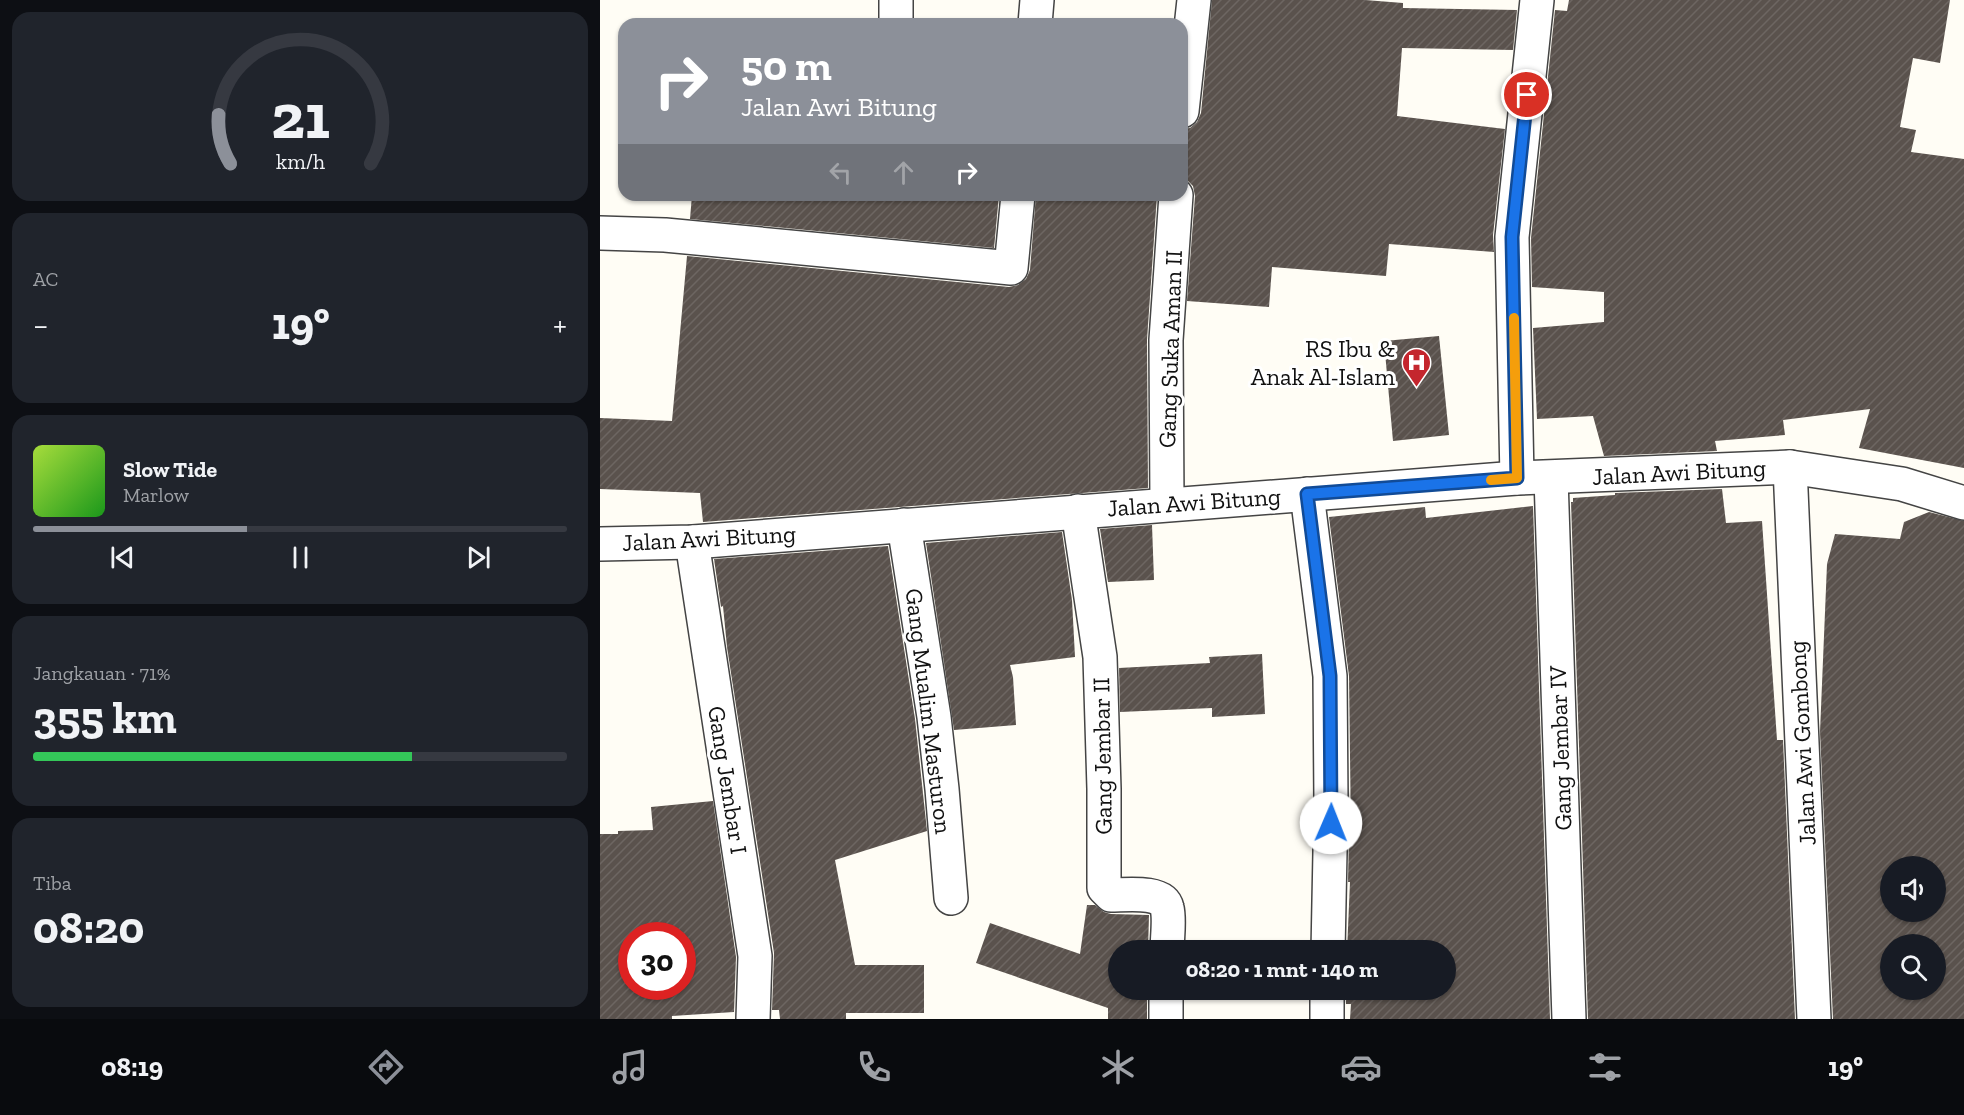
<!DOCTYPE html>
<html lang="id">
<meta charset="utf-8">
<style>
:root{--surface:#171b24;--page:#20242c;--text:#f1f3f6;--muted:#9ea1a6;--line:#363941;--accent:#8c9099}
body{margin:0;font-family:"Zilla Slab",serif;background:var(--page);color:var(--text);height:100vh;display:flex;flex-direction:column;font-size:22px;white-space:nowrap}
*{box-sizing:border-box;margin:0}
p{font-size:20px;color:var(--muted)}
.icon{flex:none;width:33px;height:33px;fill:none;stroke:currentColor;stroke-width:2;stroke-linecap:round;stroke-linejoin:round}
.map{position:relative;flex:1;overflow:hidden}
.details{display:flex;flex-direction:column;gap:12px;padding:12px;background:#0d0f14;width:600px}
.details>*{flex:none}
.top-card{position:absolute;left:18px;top:18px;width:570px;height:183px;border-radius:18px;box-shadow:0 2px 4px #0004;background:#8c9099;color:#fff;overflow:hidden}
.tools{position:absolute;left:1280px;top:856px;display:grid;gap:12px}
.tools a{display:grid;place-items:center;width:66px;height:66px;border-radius:50%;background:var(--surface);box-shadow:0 2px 4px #0004;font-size:30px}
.speed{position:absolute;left:18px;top:922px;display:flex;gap:12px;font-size:30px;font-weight:700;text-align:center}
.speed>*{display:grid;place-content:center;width:78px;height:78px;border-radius:50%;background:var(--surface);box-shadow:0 2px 4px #0004;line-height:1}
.speed .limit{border:9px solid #d22;background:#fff;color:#111}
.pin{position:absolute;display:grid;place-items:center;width:51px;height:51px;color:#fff;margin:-26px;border:3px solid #fff;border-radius:50%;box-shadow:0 2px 6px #0007}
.me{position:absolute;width:66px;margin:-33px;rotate:1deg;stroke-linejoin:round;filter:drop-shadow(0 0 4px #0008)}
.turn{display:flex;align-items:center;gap:21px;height:126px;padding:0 24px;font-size:27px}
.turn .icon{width:78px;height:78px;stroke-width:2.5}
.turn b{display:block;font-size:42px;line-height:51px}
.lanes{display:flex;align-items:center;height:57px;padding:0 24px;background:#0003;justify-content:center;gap:30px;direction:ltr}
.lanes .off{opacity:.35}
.big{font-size:45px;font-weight:800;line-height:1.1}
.details .tile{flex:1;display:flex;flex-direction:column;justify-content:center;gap:9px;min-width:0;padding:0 21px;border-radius:18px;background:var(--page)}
.details .dial{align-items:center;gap:0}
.dial svg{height:156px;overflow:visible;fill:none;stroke:var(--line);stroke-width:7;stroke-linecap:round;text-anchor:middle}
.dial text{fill:var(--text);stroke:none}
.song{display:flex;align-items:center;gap:18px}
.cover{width:72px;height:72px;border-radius:9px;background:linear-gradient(135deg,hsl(80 70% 55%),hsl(120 70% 35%))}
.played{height:6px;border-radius:3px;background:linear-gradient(90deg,var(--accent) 40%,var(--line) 40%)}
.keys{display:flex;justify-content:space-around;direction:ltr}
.heat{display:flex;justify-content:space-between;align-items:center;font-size:33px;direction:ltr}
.charge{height:9px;border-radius:4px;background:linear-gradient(90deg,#34c759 71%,var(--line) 0)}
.trip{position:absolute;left:508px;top:940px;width:348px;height:60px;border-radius:30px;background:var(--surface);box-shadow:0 2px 4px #0004;font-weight:800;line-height:60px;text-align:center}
.menu{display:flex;height:96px;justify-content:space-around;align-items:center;background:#090b0e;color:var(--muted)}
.menu .icon{width:42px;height:42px}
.menu .active{color:var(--accent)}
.menu b{font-size:27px;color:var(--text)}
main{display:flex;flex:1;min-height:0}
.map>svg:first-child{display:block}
.building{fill:url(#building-hatch);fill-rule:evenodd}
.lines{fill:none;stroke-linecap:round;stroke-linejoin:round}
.minor-casing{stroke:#444;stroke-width:36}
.minor{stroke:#fff;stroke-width:33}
.route-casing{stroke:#114b97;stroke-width:15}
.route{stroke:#1a73e8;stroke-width:10}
.slow{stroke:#f59e0b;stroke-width:10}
.labels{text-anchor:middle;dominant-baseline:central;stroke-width:6;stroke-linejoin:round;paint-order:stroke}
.poi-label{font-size:24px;fill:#111;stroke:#fff;text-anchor:end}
.street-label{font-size:24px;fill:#111;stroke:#fff}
</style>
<main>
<section class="details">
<div class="tile dial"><svg viewBox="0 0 100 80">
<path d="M14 69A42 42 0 1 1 86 69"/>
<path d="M14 69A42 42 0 0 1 8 44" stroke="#8c9099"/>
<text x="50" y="56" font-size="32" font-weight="700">21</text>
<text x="50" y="72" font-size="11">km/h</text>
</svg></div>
<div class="tile"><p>AC</p>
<div class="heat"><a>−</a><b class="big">19°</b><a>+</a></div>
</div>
<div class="tile">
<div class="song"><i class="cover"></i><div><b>Slow Tide</b><p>Marlow</p></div></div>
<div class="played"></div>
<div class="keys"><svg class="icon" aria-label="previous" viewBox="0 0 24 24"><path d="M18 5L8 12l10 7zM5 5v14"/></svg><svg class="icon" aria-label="pause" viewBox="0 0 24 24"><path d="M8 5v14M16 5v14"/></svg><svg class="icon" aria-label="next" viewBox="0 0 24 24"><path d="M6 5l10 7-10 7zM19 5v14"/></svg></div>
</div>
<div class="tile"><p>Jangkauan · 71%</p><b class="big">355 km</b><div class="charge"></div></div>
<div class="tile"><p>Tiba</p><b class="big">08:20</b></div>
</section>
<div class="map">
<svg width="1364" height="1019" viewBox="0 0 1364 1019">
<defs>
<pattern id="building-hatch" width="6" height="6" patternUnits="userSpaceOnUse" patternTransform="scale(1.5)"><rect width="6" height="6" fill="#5a524d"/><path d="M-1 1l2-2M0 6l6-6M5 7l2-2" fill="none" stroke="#6d6662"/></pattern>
</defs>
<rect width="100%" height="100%" fill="#fffdf5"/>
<g class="building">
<polygon points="612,0 765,0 803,3 803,8 917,10 913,50 802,48 797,116 905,129 893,235 894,252 789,244 786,276 672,267 669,307 587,301 595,196 593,186 587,180 582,178 582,129 590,128 597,122 601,113"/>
<polygon points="969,0 1350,0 1340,63 1313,58 1300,127 1316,130 1311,152 1364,159 1364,468 1259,448 1270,409 1183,420 1185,435 1115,441 1117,451 1004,456 993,416 937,419 933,328 1004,322 1004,292 932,287 931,238 955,10 967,11"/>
<polygon points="92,195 399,195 394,248 90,219"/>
<polygon points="436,195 557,195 547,340 548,488 103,522 100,493 0,489 0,418 72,421 87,256 409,287 418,285 426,279 430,270"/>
<polygon points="839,336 849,435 793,441 784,341"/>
<polygon points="1122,489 1126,523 1162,521 1177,740 1183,740 1195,1019 988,1019 971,502 973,502 973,498 1015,495 1015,493"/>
<polygon points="933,506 950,1019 750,1019 751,1004 746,1004 746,990 846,990 846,951 747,951 750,882 748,882 749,834 751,834 749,676 729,517 825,507 826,518"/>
<path d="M1329,512L1364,521V1019H1233L1220,732L1227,564L1235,534L1300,539L1304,522ZM1290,867H1335V912H1290ZM1290,945H1335V990H1290Z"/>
<polygon points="552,525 554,580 508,582 500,529"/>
<polygon points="462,532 472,600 475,657 410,665 413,677 416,725 354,730 326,543"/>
<polygon points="288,546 315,719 327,831 235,860 255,965 324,965 324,1013 246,1013 246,1019 180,1019 179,1010 172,1010 174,953 127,647 123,606 121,607 114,559"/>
<polygon points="662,654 665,714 612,717 612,708 520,712 519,668 610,663 609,657"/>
<path d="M113,801L136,957L134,1012L72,1016V1019H0V834H18V831L53,830L51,807ZM32,936H82V987H32Z"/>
<polygon points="487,905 495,905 504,912 511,914 549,915 548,951 519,951 519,990 547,990 547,1019 508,1019 508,1008 376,963 390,923 480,954"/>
</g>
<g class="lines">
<defs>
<g id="minor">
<polyline points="296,24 296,0"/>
<polyline points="435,24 437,0"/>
<polyline points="582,111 594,0"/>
<polyline points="0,233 65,235 411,268 418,195"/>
<polyline points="1190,467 1214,1019"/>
<polyline points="917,478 912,237 937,0"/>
<polyline points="951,478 969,1019"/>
<polyline points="707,494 730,676 731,802 728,951"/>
<polyline points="567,504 566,340 576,195"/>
<path d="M478,511L500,657L504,789V888L511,895C526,895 563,890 567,908C570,919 567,939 567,951"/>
<polyline points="304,525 334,717 342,789 351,898"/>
<polyline points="93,542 94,555 155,956 153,1019"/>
<polyline points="0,544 93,542 917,478 1190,467 1302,484 1364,503"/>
<polyline points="566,1019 566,990"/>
<polyline points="727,1019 727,990"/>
</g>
</defs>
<use href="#minor" class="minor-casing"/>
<use href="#minor" class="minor"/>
</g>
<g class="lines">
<defs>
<polyline id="route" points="731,823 730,676 707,494 917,478 912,237 927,95"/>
</defs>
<use href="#route" class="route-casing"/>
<use href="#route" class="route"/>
<polyline class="slow" points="891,480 917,478 914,318"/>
</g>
<defs>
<symbol id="hospital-pin" viewBox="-11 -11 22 30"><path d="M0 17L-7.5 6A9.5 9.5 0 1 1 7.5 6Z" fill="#c4262e" stroke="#fff"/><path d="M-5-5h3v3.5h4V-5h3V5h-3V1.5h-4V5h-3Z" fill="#fff"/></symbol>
</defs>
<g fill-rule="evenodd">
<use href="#hospital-pin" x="800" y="346" width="33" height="45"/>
</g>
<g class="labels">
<g class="poi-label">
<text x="795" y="348">RS Ibu &amp;<tspan x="795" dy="28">Anak Al-Islam</tspan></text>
</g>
<g class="street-label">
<text transform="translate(570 349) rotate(-88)">Gang Suka Aman II</text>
<text transform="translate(1079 472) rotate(-3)">Jalan Awi Bitung</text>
<text transform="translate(594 502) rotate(-4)">Jalan Awi Bitung</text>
<text transform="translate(109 538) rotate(-3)">Jalan Awi Bitung</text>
<text transform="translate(329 711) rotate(83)">Gang Mualim Masturon</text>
<text transform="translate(1202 743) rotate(-93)">Jalan Awi Gombong</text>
<text transform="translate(960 748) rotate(-92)">Gang Jembar IV</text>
<text transform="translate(502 756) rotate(-91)">Gang Jembar II</text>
<text transform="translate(128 780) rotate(81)">Gang Jembar I</text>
</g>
</g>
</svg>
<div class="tools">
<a><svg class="icon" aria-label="sound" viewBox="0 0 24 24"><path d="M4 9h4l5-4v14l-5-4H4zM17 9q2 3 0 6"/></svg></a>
<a><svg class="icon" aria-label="search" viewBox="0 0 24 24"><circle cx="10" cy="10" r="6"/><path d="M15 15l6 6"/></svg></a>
</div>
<div class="speed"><div class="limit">30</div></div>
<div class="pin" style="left:927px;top:95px;background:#d93025"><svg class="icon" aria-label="arrive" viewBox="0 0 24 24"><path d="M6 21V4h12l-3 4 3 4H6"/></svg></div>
<svg class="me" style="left:731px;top:823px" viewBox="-20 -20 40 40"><circle r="19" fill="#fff"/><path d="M0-13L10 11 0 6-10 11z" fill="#1a73e8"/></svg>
<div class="trip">08:20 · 1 mnt · 140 m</div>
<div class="top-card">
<div class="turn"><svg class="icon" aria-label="right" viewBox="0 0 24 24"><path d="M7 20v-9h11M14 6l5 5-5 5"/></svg><div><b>50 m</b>Jalan Awi Bitung</div></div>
<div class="lanes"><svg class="icon off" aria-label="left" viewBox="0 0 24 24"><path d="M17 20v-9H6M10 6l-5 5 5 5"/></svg><svg class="icon off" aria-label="ahead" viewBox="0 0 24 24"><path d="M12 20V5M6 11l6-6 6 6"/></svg><svg class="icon" aria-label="right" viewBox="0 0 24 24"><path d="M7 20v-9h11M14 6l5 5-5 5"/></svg></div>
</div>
</div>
</main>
<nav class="menu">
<b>08:19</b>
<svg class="icon active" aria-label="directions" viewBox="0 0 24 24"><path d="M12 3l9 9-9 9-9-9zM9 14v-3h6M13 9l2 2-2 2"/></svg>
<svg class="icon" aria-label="music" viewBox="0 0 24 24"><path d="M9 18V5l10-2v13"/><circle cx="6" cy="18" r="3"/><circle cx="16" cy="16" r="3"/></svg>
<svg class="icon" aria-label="phone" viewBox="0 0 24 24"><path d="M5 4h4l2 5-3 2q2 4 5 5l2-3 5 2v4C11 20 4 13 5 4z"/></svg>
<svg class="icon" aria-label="climate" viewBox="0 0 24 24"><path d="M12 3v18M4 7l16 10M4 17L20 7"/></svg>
<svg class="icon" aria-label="car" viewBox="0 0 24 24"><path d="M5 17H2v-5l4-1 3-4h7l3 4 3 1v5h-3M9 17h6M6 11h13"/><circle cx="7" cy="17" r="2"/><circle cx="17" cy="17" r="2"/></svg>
<svg class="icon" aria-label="filters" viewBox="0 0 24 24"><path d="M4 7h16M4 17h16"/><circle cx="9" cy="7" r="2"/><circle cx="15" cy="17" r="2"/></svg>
<b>19°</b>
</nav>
